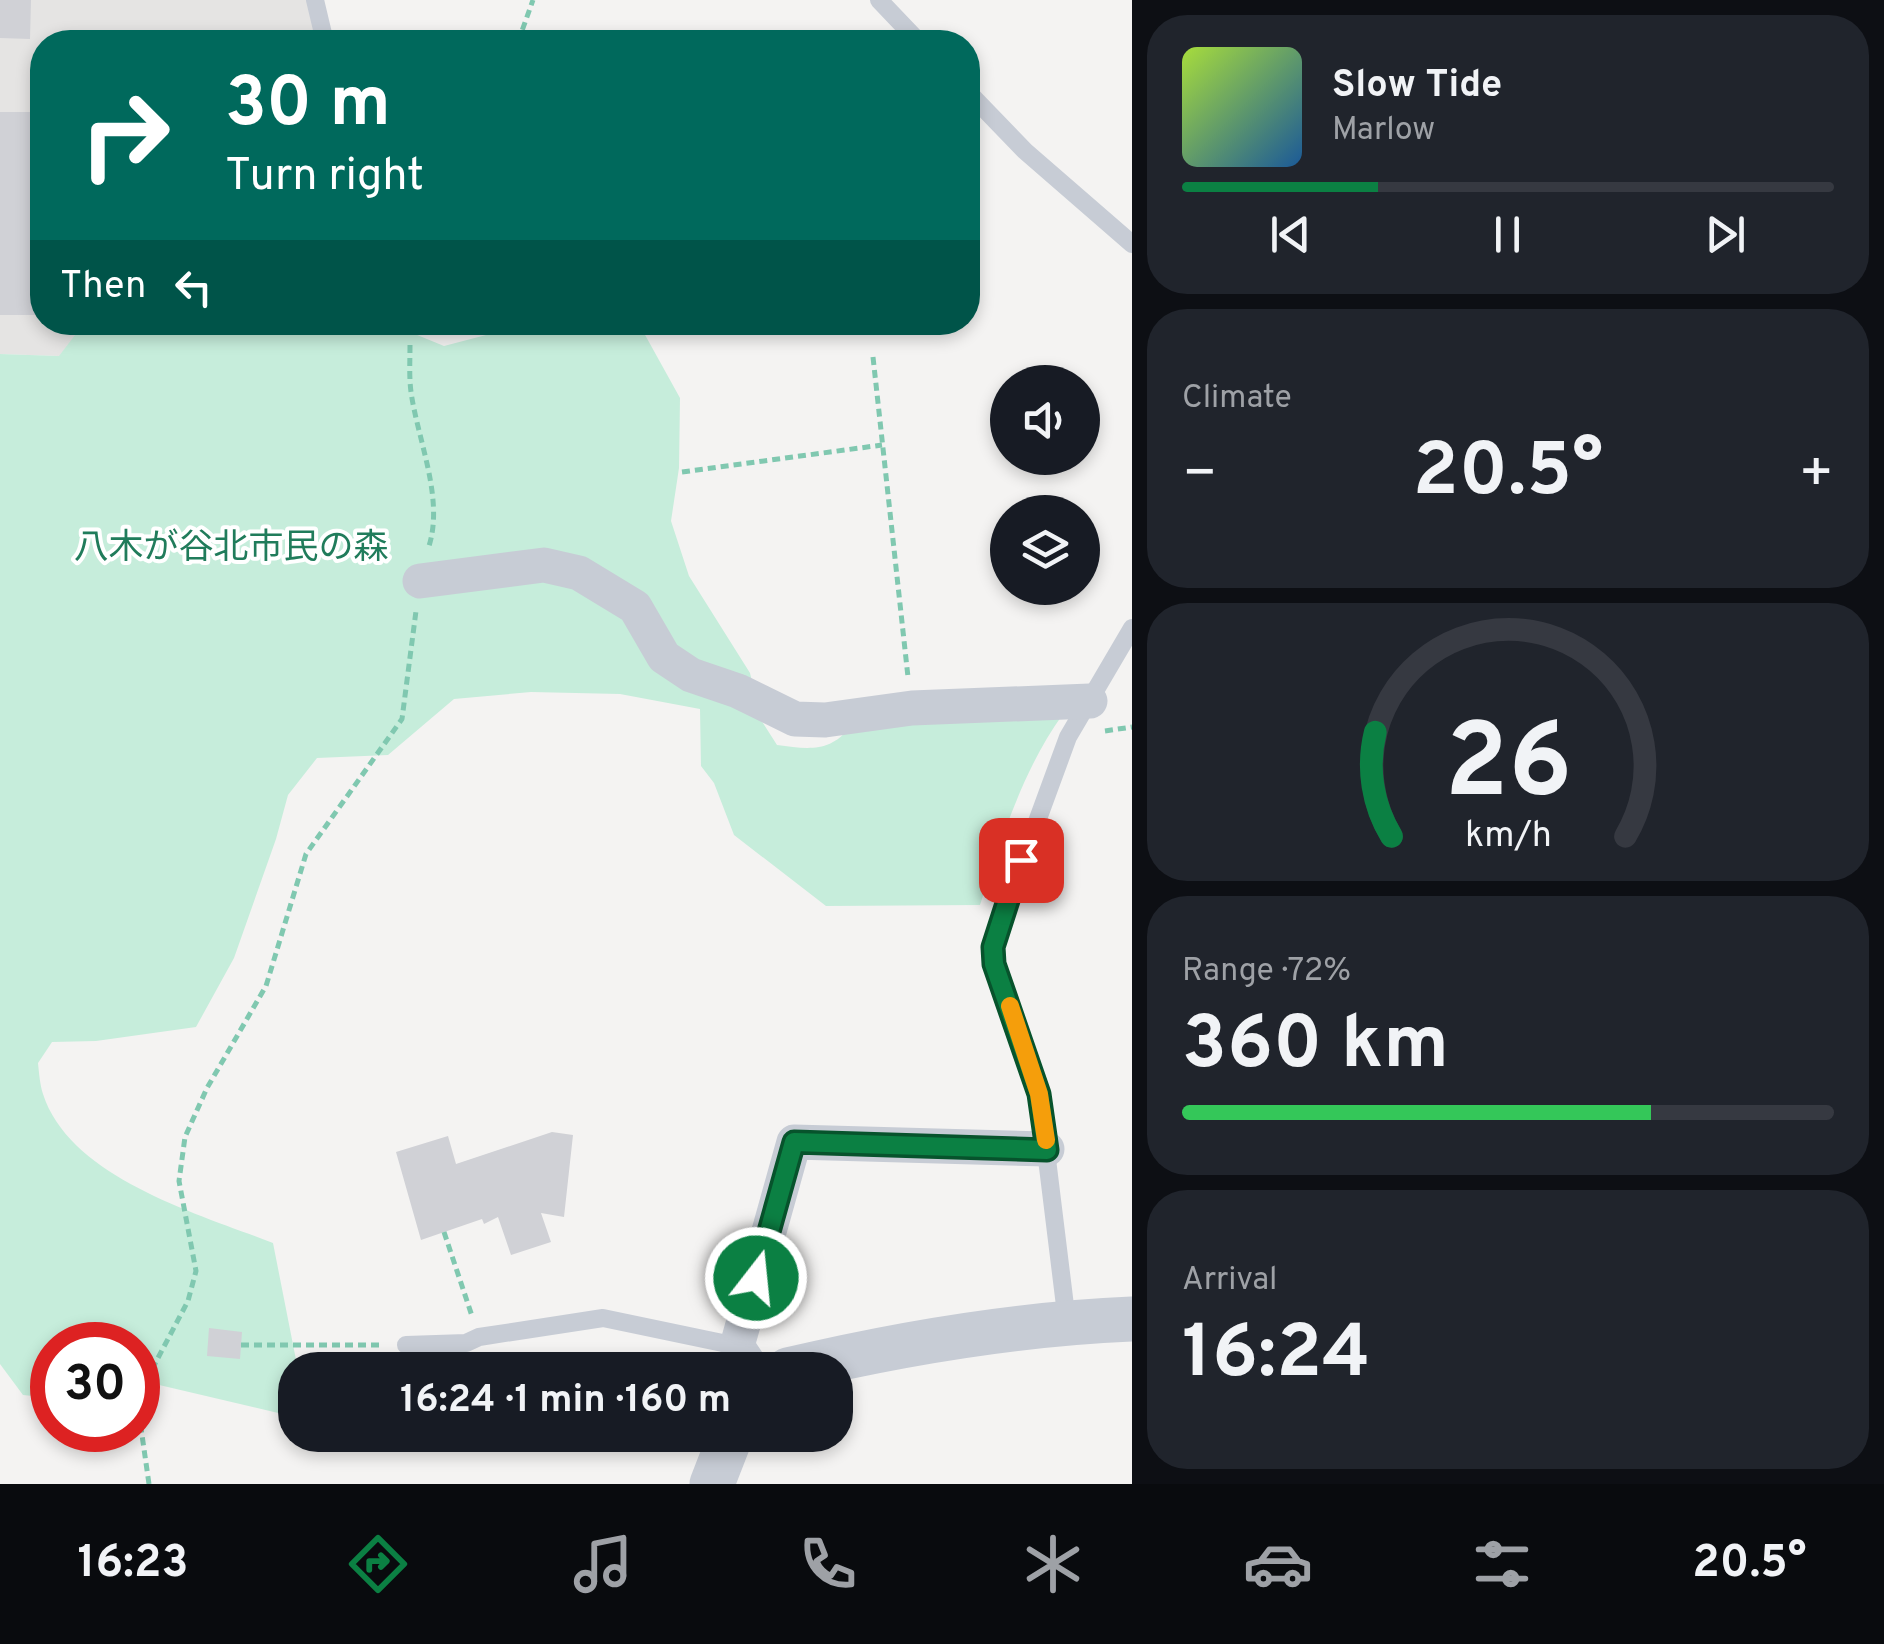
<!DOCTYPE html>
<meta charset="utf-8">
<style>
:root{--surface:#171b24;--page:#20242c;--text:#f1f3f6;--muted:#9ea1a6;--line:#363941;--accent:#0b8043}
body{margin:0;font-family:Overpass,"Noto Sans JP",sans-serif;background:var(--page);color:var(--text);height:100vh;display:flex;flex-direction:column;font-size:38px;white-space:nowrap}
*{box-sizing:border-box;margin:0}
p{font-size:32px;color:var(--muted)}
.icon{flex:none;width:55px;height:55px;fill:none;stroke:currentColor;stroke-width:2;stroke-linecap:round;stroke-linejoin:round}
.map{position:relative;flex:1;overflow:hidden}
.panel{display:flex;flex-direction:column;gap:15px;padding:15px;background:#0d0f14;width:752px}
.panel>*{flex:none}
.banner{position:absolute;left:30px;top:30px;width:950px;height:305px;border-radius:40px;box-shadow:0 5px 15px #0003;background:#00695c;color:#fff;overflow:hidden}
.buttons{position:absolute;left:990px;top:365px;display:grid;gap:20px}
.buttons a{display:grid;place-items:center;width:110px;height:110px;border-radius:50%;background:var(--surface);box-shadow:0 5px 15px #0003;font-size:50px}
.speed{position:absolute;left:30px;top:1322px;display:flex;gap:20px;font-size:50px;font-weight:700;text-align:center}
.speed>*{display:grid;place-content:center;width:130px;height:130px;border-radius:50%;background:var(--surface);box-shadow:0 5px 15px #0003;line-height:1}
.speed .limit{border:15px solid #d22;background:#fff;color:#111}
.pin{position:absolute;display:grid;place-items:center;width:85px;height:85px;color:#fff;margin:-42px;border-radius:20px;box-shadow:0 5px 15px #0006}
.me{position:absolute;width:110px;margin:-55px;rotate:16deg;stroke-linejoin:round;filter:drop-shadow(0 0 8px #0008)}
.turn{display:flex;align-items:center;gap:35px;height:210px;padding:0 30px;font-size:45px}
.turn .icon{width:130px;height:130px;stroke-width:2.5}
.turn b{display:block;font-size:70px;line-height:85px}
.then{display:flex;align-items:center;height:95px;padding:0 30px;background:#0003;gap:20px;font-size:38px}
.big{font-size:75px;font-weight:700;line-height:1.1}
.panel .widget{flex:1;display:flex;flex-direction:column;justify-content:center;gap:15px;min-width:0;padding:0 35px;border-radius:40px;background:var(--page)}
.panel .dial{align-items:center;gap:0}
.dial svg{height:260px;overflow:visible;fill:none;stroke:var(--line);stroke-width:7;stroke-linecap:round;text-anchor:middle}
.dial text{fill:var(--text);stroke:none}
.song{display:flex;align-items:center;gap:30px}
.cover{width:120px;height:120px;border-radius:15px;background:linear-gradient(135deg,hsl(80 70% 55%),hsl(210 70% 35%))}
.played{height:10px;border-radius:5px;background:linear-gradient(90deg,var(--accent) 30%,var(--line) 30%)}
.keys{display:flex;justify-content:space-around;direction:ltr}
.heat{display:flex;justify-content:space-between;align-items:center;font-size:55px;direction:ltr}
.charge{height:15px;border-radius:8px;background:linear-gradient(90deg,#34c759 72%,var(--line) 0)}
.trip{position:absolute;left:278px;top:1352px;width:575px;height:100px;border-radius:40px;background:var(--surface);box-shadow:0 5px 15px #0003;font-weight:700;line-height:100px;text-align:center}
.dock{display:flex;height:160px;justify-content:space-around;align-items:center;background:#090b0e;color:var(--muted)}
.dock .icon{width:70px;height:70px}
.dock .selected{color:var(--accent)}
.dock b{font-size:45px;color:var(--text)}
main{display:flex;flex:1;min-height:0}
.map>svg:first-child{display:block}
.education{fill:#e5e4e3}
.green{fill:#c6eddb}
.building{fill:#d0d1d6}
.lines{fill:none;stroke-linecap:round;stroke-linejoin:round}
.path{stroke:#80c8b0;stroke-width:5;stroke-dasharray:8 5;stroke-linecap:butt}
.service{stroke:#c7ccd5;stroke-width:18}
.minor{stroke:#c7ccd5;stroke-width:35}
.tertiary{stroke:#c7ccd5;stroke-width:45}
.route-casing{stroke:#07532c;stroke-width:25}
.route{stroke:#0b8043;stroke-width:18}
.slow{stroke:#f59e0b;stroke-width:18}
.labels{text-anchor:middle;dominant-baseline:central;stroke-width:8;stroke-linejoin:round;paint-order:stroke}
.park-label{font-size:35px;fill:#207c5b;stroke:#fff}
</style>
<main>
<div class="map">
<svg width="1132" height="1484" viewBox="0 0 1132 1484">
<rect width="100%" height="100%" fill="#f4f3f2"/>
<polygon class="education" points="0,0 307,0 317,42 42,42 42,322 85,323 60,356 0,354"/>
<g class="green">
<polygon points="495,30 493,42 337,42 336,39"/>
<path d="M85,322L388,323L444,346L532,323L639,324L680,398L679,468L671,521L689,576L750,673L761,720L777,745C807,749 830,753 850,727L1063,714C1023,769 1001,840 980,905L826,906L734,835L714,783L701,766L700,709L620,694L531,692L454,699L388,755L317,758L288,795L276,839L234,958L196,1027L96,1041L52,1042L38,1063C39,1073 40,1085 43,1094C70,1178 199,1214 273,1243L298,1370H295V1417L138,1380V1345H52V1394L42,1397L23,1395L0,1364V354L59,356Z"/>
</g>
<g class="building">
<polygon points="0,0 31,0 30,39 0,38"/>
<rect x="0" y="112" width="42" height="203"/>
<polygon points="552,1132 573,1135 564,1217 541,1213 551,1242 511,1255 498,1217 484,1224 482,1219 421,1240 396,1152 448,1136 456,1164"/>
<polygon points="209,1328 242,1332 240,1359 207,1356"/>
</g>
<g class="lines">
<g class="path">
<polyline points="518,42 533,0"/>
<path d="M410,345C410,361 409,377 411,392C418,441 444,498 429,546"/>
<polyline points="873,357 908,677"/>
<polyline points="682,472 882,445"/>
<polyline points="1105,731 1132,727"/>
<polyline points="444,1232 472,1316"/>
<polyline points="241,1345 383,1345"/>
<polyline points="149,1484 140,1421 149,1375 188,1301 196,1271 179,1181 185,1137 207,1088 266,986 306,854 402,719 416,611"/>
</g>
<g class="service">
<polyline points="315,0 325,42"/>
<polyline points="879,0 919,42"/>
<polyline points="968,92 1025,151 1132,244"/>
<polyline points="405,322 410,324"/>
<polyline points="1067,1322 1039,1094 995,965 993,947 998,928 1068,737 1132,628"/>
<polyline points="406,1345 466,1343 479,1337 603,1318 737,1346"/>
</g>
<g class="minor">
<polyline points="420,581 544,565 579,573 635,607 664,657 691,675 738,691 795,719 825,720 912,708 1090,701"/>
<polyline points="753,1370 737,1346 794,1142 1047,1149"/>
</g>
<g class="tertiary">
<path d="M788,1370C902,1343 1014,1324 1132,1319"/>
<polyline points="712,1484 731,1435"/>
</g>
</g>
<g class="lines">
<defs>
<polyline id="route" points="756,1278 794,1142 1047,1150 1039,1094 994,964 993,947 1021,860"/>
</defs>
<use href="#route" class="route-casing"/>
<use href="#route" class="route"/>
<polyline class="slow" points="1010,1006 1039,1094 1046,1140"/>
</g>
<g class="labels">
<g class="park-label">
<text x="231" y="549">八木が谷北市民の森</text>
</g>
</g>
</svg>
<div class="buttons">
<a><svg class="icon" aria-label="sound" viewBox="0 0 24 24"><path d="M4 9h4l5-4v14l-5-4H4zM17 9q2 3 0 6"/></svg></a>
<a><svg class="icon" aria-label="layers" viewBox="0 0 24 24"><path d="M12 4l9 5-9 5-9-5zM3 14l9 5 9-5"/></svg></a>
</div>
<div class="speed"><div class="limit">30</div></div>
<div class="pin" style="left:1021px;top:860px;background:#d93025"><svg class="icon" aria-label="arrive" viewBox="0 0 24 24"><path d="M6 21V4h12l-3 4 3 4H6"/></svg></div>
<svg class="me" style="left:756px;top:1278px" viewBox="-20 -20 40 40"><circle r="17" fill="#0b8043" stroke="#fff" stroke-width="3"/><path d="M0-11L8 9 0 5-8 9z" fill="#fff"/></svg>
<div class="trip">16:24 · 1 min · 160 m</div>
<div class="banner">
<div class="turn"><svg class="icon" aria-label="right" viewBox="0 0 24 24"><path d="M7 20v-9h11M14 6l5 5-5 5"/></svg><div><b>30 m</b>Turn right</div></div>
<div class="then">Then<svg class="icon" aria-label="left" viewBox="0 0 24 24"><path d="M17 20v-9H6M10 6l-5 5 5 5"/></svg></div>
</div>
</div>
<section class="panel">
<div class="widget">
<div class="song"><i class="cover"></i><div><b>Slow Tide</b><p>Marlow</p></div></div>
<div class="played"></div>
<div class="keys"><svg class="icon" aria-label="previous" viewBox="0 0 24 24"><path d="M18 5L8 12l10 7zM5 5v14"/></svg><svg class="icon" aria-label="pause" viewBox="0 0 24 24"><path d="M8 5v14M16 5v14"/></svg><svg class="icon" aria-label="next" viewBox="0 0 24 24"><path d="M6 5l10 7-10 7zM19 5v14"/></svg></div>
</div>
<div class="widget"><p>Climate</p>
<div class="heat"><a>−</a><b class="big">20.5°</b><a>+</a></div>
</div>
<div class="widget dial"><svg viewBox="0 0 100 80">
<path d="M14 69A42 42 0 1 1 86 69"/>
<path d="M14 69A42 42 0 0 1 9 37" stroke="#0b8043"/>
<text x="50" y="56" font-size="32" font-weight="700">26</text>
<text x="50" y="72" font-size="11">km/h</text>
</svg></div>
<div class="widget"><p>Range · 72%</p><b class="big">360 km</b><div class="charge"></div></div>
<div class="widget"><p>Arrival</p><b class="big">16:24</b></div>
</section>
</main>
<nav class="dock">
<b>16:23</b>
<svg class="icon selected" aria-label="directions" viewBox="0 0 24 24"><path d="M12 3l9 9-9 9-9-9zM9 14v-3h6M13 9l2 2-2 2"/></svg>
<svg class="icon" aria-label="music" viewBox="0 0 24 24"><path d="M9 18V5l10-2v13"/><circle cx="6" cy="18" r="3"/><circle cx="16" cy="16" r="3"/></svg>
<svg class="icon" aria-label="phone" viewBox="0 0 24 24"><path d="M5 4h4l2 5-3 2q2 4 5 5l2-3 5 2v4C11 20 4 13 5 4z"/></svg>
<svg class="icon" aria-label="climate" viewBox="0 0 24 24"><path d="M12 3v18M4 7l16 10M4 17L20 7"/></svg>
<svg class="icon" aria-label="car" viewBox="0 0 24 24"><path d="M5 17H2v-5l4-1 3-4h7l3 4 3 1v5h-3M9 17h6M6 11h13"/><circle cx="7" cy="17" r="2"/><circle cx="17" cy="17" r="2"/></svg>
<svg class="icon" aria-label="filters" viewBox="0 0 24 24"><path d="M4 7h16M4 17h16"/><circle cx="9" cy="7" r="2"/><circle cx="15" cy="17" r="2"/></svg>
<b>20.5°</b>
</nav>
